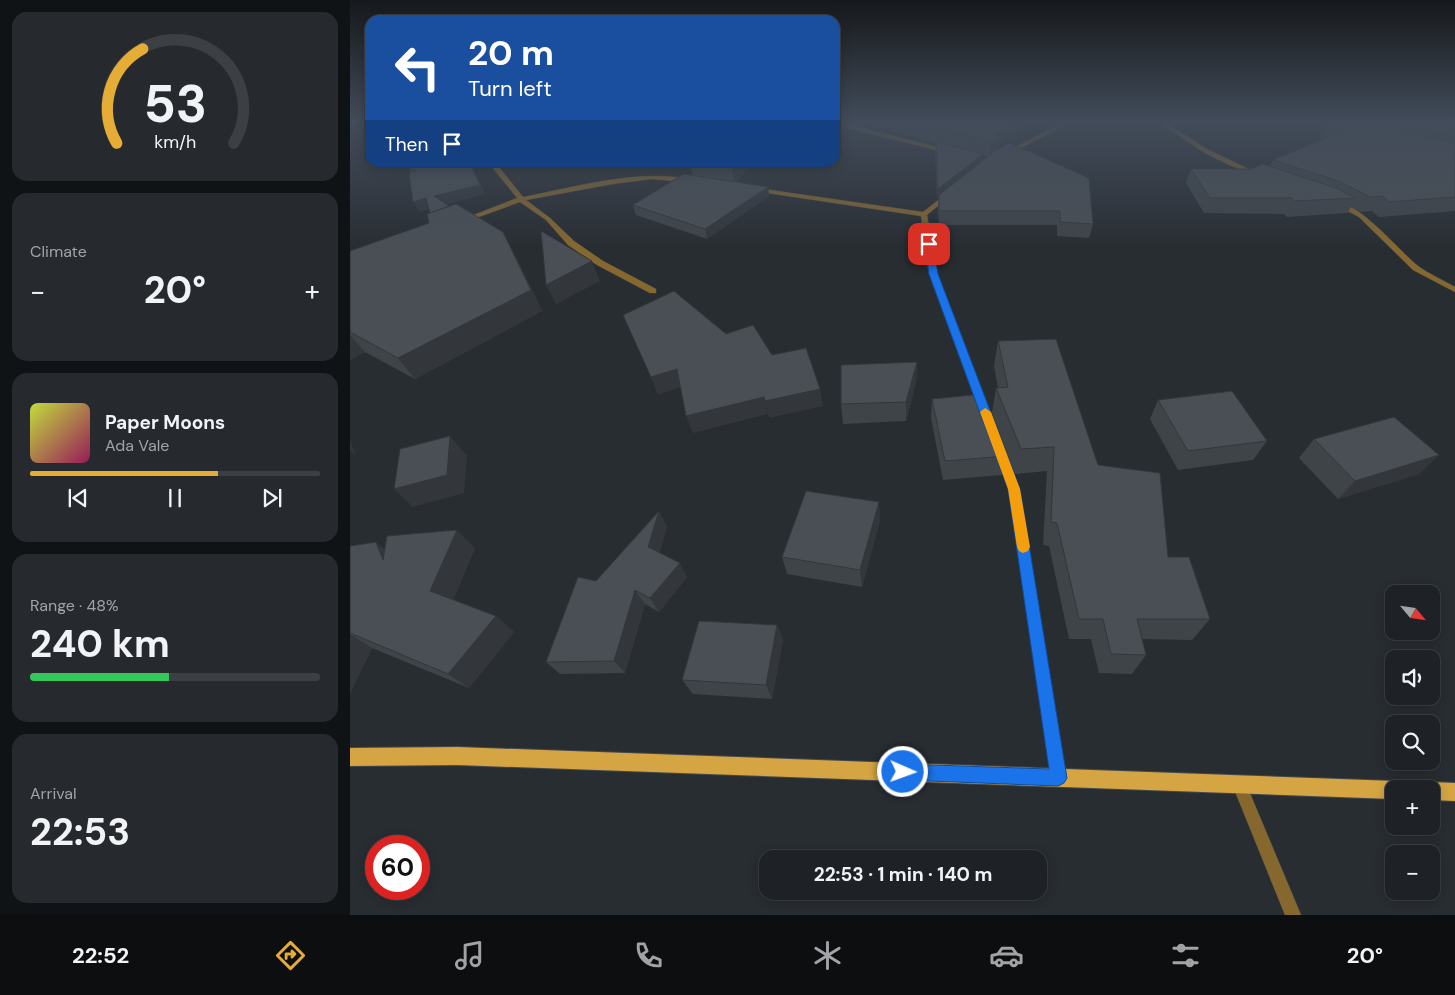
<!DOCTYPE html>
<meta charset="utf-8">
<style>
:root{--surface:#1e2226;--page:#262a2e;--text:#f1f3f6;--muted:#a1a4a7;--line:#3c3f43;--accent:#e5ad36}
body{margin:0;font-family:"DM Sans",sans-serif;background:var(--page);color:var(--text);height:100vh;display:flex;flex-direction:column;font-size:19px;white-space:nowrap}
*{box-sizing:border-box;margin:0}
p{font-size:16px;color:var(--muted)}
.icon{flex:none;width:28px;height:28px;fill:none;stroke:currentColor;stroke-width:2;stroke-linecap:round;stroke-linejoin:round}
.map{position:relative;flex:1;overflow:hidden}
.side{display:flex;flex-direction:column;gap:12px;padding:12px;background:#101315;width:350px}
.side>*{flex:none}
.banner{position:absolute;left:15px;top:15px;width:475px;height:152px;border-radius:15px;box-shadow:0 2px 12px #0003,0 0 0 1px var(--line);background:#1a4fa0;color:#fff;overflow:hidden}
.needle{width:32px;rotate:119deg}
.controls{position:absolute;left:1035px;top:585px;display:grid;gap:10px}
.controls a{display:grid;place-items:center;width:55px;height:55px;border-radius:10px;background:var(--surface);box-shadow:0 2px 12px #0003,0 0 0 1px var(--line);font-size:25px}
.speed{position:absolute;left:15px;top:835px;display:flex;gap:10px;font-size:25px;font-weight:700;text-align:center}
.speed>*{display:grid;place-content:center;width:65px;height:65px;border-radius:50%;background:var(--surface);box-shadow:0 2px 12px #0003,0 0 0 1px var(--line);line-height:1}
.speed .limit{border:8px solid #d22;background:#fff;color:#111}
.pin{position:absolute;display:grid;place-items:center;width:42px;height:42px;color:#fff;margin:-21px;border-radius:10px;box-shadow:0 2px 8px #0006}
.me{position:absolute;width:55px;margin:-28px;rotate:92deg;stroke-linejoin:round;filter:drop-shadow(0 0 4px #0008)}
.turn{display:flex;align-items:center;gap:18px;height:105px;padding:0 20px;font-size:22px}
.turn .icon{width:65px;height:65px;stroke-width:2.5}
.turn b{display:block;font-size:35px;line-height:42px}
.then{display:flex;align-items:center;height:48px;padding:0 20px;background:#0003;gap:10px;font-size:19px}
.big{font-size:38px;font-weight:700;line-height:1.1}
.side .widget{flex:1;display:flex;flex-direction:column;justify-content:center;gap:8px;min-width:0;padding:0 18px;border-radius:15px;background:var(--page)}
.side .dial{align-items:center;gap:0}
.dial svg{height:130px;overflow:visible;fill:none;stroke:var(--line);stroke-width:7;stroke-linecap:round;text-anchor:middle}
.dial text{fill:var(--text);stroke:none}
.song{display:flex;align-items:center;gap:15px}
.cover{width:60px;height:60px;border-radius:8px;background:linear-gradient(135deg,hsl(70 70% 55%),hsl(330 70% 35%))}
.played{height:5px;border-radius:2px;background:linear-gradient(90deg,var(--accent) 65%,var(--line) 65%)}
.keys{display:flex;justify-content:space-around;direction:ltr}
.heat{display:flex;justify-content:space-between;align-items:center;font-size:28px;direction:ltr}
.charge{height:8px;border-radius:4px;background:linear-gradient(90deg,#34c759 48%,var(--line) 0)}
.trip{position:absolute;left:409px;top:850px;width:288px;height:50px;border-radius:15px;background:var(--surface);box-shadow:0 2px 12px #0003,0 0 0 1px var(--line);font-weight:700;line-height:50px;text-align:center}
.menu{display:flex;height:80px;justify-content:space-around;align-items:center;background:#0c0e0f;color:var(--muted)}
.menu .icon{width:35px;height:35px}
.menu .selected{color:var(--accent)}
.menu b{font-size:22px;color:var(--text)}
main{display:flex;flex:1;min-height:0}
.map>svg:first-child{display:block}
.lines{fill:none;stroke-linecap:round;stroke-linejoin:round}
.street-casing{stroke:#45494e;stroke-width:1}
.primary-casing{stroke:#45494e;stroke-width:2}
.street{fill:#86682f;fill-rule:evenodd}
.primary{fill:#d6a543;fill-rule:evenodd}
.wall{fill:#3f4449;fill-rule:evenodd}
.shaded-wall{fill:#33373c}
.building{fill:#494f55;stroke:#33373c}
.route{fill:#1a73e8;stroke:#114b97}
.slow{fill:#f59e0b}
</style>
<main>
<section class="side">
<div class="widget dial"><svg viewBox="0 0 100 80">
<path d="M14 69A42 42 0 1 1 86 69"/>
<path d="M14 69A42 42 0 0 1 30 11" stroke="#e5ad36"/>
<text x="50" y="56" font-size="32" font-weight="700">53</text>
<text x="50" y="72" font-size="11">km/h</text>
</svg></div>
<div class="widget"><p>Climate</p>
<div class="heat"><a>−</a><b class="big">20°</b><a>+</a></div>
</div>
<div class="widget">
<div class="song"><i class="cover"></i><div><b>Paper Moons</b><p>Ada Vale</p></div></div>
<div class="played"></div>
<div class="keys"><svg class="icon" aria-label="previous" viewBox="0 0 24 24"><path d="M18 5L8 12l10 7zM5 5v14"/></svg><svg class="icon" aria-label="pause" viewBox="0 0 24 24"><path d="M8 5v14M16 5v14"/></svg><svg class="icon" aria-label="next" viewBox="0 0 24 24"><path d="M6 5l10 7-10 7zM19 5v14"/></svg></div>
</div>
<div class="widget"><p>Range · 48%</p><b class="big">240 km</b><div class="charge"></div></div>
<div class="widget"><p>Arrival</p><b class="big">22:53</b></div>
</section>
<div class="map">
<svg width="1105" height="915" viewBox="0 0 1105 915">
<rect width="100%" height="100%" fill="#282d32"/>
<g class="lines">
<defs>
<g id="street">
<polygon points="485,121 600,150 601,151 598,153 485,125"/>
<polygon points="716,121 723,121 659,154 654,153"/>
<polygon points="807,121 813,121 857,149 907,173 902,174 877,164 853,152"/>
<path d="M138,162H145L173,197C227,187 285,169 340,179L341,180L338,182L301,179L263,184L176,200L200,218L224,241L253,261L306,289V293H300L247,265L218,245L196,220L170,202L115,222H111V220L167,198Z"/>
<polygon points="406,188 573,212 596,194 600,194 600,196 577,215 587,274 638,407 636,409 630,409 628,407 579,274 571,216 404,191 404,189"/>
<path d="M986,203C1009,201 1049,251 1068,266C1079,274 1093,280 1105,287V292L1063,270L1009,217L986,205Z"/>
<polygon points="650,447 655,451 669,489 715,778 713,783 708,785 703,783 701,778 659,489 645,451"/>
<polygon points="889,777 894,779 951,915 935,915 882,784 884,779"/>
</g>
<g id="primary">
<polygon points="108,747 1044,781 1050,784 1053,789 1044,789 1044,799 108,765 0,766 0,748"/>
<polygon points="1081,782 1105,783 1105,801 1081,800 1081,789 1073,789 1075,785"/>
</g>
</defs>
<use href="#street" class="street-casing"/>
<use href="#primary" class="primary-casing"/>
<use href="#street" class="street"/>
<use href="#primary" class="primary"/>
</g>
<g class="wall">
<path d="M503,121H677V125L650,144V149L743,224L739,238L707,236V225H589L588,209L589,197L587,198L585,151L586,143ZM633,155L638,157L632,161Z"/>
<polygon points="984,121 1105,121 1105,211 1029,217 1022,211 1011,212 1001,207 997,213 937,217 934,214 854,213 836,183 841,169 901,169 920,166 923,160 973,139 969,138 976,124"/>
<polygon points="58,162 120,162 135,194 96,204 164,253 192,311 65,379 15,352 0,360 0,251 79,223 80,213 79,209 69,211 61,173 59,168"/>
<polygon points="339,162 404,162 386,182 418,187 419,196 357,239 286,215 283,205 343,176"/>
<polygon points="648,341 748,465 818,557 860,619 842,640 792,639 796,655 782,674 749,673 741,639 719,639 699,546 693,545 697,471 665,474 642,413 646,388 648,388 644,366"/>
<polygon points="567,362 566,382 556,421 493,424 491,404"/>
<polygon points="582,399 656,456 652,475 593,480 581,418"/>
<polygon points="808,400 917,441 903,460 828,470 800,419"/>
<polygon points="964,439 1089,455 1069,474 988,499 949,458"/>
<polygon points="530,520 512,587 437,574 432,557"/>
<polygon points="317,526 309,553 337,577 309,612 295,604 275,673 210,674 196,662 246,581"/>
<polygon points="0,546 34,549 125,548 103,600 146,616 164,632 119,688 22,648 0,693"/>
<polygon points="427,625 433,640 422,699 343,694 332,680"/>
</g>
<g class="shaded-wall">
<polygon points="663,121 677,121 677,125 650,144 649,152 640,157 641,141 645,134"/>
<polygon points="633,154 632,163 587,198 588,189"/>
<polygon points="119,162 120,162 135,194 89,206 84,196"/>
<polygon points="383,162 404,162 385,183 381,165"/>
<polygon points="418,187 419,196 357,239 355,229"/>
<polygon points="76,198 82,208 69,211 63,202"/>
<polygon points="153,232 164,253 192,311 65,379 48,358"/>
<polygon points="242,261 250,281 206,304 196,285"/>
<polygon points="0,335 15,352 0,360"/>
<polygon points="567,362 566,382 556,421 556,402"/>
<polygon points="327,369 333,386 308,395 301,377"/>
<polygon points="470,389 473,406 419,418 415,401"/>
<polygon points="414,397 418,414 343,433 336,416"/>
<polygon points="100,436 117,456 114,493 63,507 44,489"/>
<polygon points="0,440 6,456 0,450"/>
<polygon points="1089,455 1069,474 988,499 1005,481"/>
<polygon points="529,502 530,520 512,587 510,570"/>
<polygon points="309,511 317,526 307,562 298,547"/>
<polygon points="107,530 125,548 100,608 80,591"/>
<polygon points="26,542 48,560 33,560"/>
<polygon points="330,563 337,577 309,612 300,598"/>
<polygon points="285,590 295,604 275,673 264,661"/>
<polygon points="146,616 164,632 119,688 98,674"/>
<polygon points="427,625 433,640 422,699 416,685"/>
<polygon points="0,634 22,648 0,693"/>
</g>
<g class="building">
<polygon points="561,121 663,121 645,134 651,136 641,141"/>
<polygon points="984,121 1033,121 1077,138 1105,143 1105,197 1039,202 1032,196 1020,197 991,182 923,160 994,131 976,124"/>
<polygon points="1051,121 1105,121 1105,136 1081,133"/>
<polygon points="586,142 633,154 588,189"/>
<polygon points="660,143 739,178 743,224 710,222 710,211 589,211 589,195 645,151"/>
<polygon points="58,162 119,162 130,185 84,196 99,206 80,213 76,198 63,202 59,173 66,171 59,168"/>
<polygon points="365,162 383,162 381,165"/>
<polygon points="913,164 986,188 1006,198 945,201 942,198 860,198 841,169 901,169"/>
<polygon points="334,174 418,187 355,229 283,205"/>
<polygon points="106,204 153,232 181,290 48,358 0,332 0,251 79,223 77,214"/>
<polygon points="191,231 242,261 196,285"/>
<polygon points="324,291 376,334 403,325 422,355 456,348 470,389 415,401 414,397 336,416 327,369 301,377 273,315"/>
<polygon points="706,339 748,465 810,473 818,557 839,557 860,619 787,619 796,655 761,654 753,619 729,619 707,523 701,522 704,447 671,449 646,388 658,387 648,341"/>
<polygon points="567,362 556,402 491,404 491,365"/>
<polygon points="882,391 917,441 838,451 808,400"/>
<polygon points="632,394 656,456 595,461 582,399"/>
<polygon points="1044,417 1089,455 1005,481 964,439"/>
<polygon points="100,436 97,475 44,489 50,449"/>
<polygon points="456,491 529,502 510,570 432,557"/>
<polygon points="309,511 298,547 330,563 300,598 285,590 264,661 196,662 228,577 246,581"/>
<polygon points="107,530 80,591 146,616 98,674 0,633 0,546 26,542 33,560 37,536"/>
<polygon points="349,621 427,625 416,685 332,680"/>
</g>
<linearGradient id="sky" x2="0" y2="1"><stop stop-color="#16191c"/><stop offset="0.49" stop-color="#424c5a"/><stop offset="1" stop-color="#424c5a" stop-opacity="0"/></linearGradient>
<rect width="1105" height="249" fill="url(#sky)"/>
<polygon class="route" points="579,241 583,244 588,274 670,489 717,778 714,783 708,786 553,780 548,778 545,772 548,766 553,764 699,769 658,489 579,274 575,244"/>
<polygon class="slow" points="635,408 641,412 670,489 680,547 678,551 673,553 669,551 667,547 658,489 630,412"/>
</svg>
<div class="controls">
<a><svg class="needle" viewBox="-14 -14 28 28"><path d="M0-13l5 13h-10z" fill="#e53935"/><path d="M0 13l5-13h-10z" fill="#a1a4a7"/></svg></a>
<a><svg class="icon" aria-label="sound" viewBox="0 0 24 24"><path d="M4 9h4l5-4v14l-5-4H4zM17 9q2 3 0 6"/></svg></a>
<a><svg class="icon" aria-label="search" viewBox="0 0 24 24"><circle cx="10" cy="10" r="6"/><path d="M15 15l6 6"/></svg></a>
<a>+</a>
<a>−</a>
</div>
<div class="speed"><div class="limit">60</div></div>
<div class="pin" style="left:579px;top:244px;background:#d93025"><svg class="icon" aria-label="arrive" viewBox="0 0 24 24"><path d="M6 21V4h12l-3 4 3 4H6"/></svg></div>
<svg class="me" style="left:553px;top:772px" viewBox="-20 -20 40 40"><circle r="17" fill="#1a73e8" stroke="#fff" stroke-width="3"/><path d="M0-11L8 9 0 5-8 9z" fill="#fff"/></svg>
<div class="trip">22:53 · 1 min · 140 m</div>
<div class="banner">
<div class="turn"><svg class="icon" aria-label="left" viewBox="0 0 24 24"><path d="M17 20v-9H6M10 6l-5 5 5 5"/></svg><div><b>20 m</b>Turn left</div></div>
<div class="then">Then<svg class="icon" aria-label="arrive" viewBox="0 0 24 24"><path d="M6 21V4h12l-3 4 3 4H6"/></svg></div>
</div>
</div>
</main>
<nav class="menu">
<b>22:52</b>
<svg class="icon selected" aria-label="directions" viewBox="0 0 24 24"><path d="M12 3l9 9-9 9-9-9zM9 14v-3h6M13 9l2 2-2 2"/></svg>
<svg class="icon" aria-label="music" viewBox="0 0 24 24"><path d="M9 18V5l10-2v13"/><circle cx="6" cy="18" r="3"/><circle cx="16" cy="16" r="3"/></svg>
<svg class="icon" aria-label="phone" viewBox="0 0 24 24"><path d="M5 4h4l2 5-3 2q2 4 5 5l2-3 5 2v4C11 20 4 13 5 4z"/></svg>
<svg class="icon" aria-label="climate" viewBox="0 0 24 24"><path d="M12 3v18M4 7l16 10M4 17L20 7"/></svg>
<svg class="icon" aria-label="car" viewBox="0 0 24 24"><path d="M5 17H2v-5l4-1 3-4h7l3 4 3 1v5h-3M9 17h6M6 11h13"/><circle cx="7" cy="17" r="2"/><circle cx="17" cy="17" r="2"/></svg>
<svg class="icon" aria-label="filters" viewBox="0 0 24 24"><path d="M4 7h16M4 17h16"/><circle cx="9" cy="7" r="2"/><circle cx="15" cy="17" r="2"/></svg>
<b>20°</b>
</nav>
